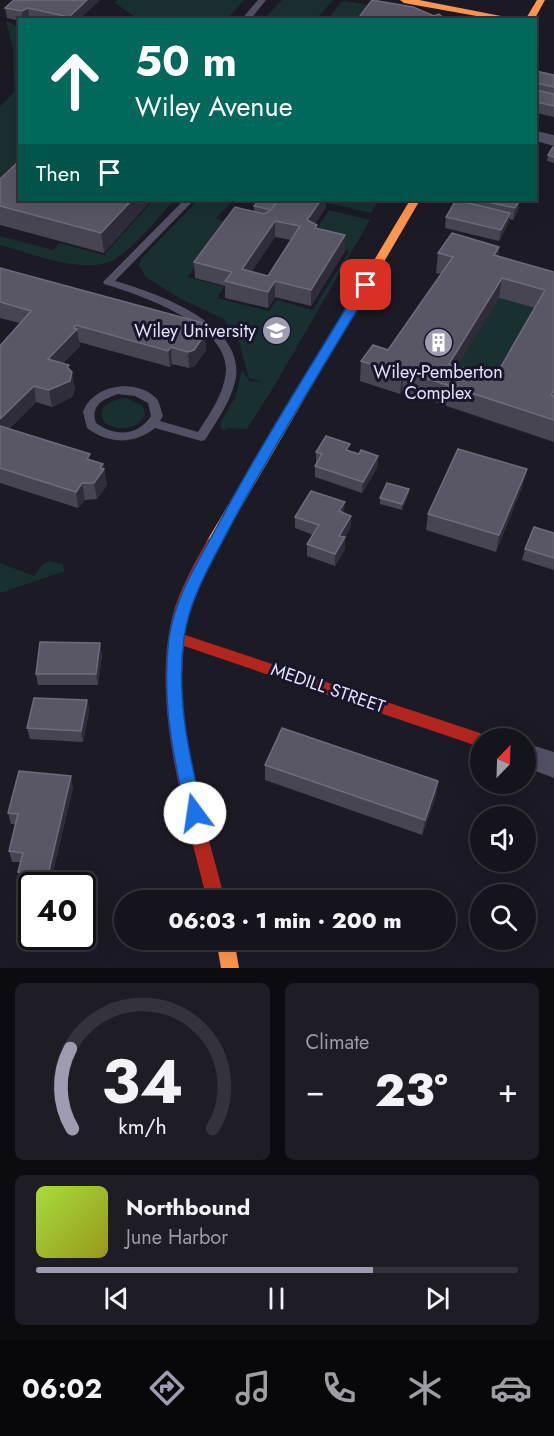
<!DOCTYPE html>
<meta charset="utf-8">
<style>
:root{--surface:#15141c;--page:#1e1d25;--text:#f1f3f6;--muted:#9d9ea3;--line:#34333b;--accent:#9f9bb0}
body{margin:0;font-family:Jost,sans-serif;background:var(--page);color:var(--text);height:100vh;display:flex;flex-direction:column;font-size:22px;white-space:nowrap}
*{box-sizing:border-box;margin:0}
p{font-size:20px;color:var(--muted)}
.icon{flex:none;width:33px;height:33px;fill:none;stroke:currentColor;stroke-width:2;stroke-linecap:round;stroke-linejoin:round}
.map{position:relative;height:968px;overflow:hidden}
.panel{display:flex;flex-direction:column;gap:15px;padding:15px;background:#0c0b0f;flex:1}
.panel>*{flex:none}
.top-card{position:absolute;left:18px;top:18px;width:519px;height:183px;border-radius:0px;box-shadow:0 6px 24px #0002,0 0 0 2px var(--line);background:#00695c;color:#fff;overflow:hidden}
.needle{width:39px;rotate:23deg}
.fabs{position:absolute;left:470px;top:728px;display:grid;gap:12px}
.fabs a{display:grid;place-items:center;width:66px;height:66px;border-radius:50%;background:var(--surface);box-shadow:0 6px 24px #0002,0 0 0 2px var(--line);font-size:30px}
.speed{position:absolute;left:18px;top:872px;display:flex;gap:12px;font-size:30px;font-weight:700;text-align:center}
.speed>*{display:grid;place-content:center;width:78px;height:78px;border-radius:50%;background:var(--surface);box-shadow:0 6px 24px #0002,0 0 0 2px var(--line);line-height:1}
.speed .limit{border:3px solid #111;border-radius:9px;background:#fff;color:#111}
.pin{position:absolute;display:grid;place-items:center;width:51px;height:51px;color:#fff;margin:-26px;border-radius:12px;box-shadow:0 3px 9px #0006}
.me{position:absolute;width:66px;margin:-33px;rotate:346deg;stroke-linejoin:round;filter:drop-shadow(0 0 4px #0008)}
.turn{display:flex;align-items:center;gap:21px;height:126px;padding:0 18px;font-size:27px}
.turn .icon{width:78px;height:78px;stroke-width:2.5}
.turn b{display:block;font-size:42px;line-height:51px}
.then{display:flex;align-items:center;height:57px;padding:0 18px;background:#0003;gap:12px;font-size:22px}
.big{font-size:45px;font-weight:800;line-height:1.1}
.panel .card{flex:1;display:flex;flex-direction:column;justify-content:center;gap:9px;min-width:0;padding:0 21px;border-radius:9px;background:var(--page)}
.panel .dial{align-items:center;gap:0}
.dial svg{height:156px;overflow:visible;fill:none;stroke:var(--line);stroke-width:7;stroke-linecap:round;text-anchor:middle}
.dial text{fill:var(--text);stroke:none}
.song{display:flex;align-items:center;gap:18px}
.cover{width:72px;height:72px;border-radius:9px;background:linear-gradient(135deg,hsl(80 70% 55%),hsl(60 70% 35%))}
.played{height:6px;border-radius:3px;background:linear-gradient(90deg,var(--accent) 70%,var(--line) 70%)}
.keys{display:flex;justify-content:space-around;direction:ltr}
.heat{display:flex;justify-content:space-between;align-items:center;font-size:33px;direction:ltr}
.panel .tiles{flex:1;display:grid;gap:15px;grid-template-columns:1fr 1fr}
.card:last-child{grid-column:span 2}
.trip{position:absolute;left:114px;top:890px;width:342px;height:60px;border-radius:30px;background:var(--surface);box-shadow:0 6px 24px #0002,0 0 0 2px var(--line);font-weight:800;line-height:60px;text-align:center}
.tabs{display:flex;height:96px;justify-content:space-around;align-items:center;background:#08080b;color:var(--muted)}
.tabs .icon{width:42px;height:42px}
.tabs .on{color:var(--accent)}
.tabs b{font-size:27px;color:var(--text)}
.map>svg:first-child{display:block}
.green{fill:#193031}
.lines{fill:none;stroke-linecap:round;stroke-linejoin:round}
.lane{fill:#525064;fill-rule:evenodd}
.street{fill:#525064;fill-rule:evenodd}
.slow{fill:#ff974d;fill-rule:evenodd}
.jam{fill:#b3261e;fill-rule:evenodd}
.wall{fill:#484553;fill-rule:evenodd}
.shaded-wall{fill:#2f2d39}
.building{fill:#595665;stroke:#6f6b7c;stroke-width:1.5;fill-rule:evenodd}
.route{fill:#1a73e8;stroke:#114b97;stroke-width:1.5}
.labels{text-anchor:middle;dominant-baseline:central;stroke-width:6;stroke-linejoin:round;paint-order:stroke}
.poi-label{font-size:18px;fill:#e5e1fb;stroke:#19152a;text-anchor:end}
.street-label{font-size:18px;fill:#e5e1fb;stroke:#19152a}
</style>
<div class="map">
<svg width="554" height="968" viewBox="0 0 554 968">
<rect width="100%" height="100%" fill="#1c1a25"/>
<g class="green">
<polygon points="118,0 244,0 226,20 138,19 115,3"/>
<polygon points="282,0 333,0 317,19 264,19"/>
<polygon points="345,1 450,19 327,20 341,2"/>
<polygon points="6,21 19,27 20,177 0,195 0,107 14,92 13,49"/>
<path d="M153,200H175C157,218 140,241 120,256C91,279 32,253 0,245V236L53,250L59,243L104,255Z"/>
<polygon points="198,200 234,200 216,218 228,223 188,277 224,287 217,298 269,311 277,300 313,310 349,251 325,244 313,235 329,210 370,220 276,383 247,429 227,428 224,431 221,429 221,422 236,396 242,370 249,381 263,382 249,378 239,342 224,319 181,299 146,277 139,266 141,259"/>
<polygon points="314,200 379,200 371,213"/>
<polygon points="499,298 542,310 491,398 447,384"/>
<path d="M126,398L143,406L145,415C137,430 118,432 105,423C94,407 113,399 126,398Z"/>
<polygon points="50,561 62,564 65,571 0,593 0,563 34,576 43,564"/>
</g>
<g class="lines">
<g class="lane">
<polygon points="258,0 266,0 250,20 241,20"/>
<path d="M184,200H194L115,281C157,293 249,325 235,382C230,403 216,422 205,440L201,441L155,428C134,445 108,444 87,428L83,412C93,384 136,378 156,398C160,402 161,411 163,416L160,421L198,432C210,413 225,393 226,369C226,324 140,295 104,284L103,282ZM118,394L135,396L148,403L151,416C138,436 115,437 96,423C90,406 103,399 118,394Z"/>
</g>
<g class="street">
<polygon points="536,131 554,135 554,146 536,141"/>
<polygon points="525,743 554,752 554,778 525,767"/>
</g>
<g class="slow">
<polygon points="400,0 419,0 521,20 499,20 404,3"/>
<polygon points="537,0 545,0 534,20 525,20"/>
<polygon points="410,200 420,200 218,547 208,547 206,543 208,539"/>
<polygon points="216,939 234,939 239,968 221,968"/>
</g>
<path class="jam" d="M213,538L218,539L220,543C205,572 188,601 185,635L480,733L487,738H480V747L184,646C174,733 204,818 225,900H207C186,814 151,706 172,618C179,590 194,564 208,539Z"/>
</g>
<g class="wall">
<polygon points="14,0 100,0 78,20 29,19 20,20 20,21 7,18 5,8"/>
<polygon points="536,71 554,75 554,117 536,113"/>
<polygon points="554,148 554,163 547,161 548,155"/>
<polygon points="0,179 151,200 104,253 0,225"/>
<path d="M259,200H326V207L315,224L317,228L345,235V251L311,306L275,297L268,308L225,298V286L195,278L194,262L254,211V206ZM275,237L291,240L268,276L251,272Z"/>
<polygon points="463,200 520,200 518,211 513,220 509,219 508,224 499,241 445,228 446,217 463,202"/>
<path d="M499,247L498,256L554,272V442L402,391L400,394L360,381L361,361L388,350L441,274L436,273L438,253ZM499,298L535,308L495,377L457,366Z"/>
<polygon points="0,268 204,330 206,350 195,366 189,368 172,364 170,367 79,342 80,346 63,363 70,370 75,388 72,397 52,407 36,402 9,429 91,460 103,464 107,485 97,499 85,500 78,508 0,483 0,346 20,323 0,318"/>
<polygon points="350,451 359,454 378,456 377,468 362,493 315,477 315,466 316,464 316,452"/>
<polygon points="523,485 496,552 426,530 428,514"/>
<polygon points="409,489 408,495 402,510 380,504 380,498"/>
<polygon points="344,513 351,527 345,537 345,549 335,566 307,556 307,544 313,535 295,528 295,517"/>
<polygon points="554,533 554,570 522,560 525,549"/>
<polygon points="102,654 98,685 38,685 36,674"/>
<polygon points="87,700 89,711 83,742 30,739 27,728"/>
<polygon points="265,765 438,781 436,796 422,835 265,780"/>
<polygon points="73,787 50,885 21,883 18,872 20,862 12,862 9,851 15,824 11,824 8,813"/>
</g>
<g class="shaded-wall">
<polygon points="87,0 100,0 78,20 69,20 69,17"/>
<polygon points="28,8 29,19 23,20 22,11"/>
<polygon points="132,200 151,200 104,253 101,233"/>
<polygon points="321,200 326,200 326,207 307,236 307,220"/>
<polygon points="520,200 518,211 513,220 515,208"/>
<polygon points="510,213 508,224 499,241 501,230"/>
<polygon points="275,221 275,237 242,286 242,269"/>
<polygon points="345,235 345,251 311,306 311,290"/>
<polygon points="499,247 496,266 494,255"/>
<polygon points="502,278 499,298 447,384 449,364"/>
<polygon points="275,281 275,297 268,308 268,292"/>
<polygon points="203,323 204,336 205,334 206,350 195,366 189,368 188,352 199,329"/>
<polygon points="76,325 80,346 51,375 48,359"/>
<polygon points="171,347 172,364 170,367 168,351"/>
<polygon points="69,365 71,378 72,372 75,388 72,397 52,407 49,390"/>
<polygon points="404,371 402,391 400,394 402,374"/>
<polygon points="34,386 36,402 0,438 0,419"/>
<polygon points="378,456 377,468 362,493 363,482"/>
<polygon points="103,464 107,485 97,499 94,483 100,468"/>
<polygon points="527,469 523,485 496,552 499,535"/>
<polygon points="82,483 85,500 78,508 76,492"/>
<polygon points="409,489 408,495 402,510 402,504"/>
<polygon points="345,502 344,514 339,511"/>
<polygon points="351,516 351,527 339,547 339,536"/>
<polygon points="345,537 345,549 335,566 335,554"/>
<polygon points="100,643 102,654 98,685 96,674"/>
<polygon points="87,700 89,711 83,742 81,731"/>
<polygon points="71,776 73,787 50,885 48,875"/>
<polygon points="438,781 436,796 422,835 425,820"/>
</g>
<g class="building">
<polygon points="14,0 87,0 69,17 28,8 22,11 5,8"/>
<polygon points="372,0 413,7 434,16 439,14 446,20 357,20"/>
<polygon points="536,71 554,75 554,87 536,83"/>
<polygon points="536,90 554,94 554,106 536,102"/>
<polygon points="553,147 554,148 554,157 548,155"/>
<polygon points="20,160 20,200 132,200 101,233 0,206 0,179"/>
<polygon points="259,200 279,200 271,210 254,206"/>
<path d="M279,200H321L307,220L317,225L315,228L345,235L311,290L275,281L268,292L225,281L232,272L194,262L235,207L264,214L270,211ZM275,221L300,226L268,276L242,269Z"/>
<polygon points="456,200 510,213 501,230 446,217"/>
<polygon points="479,200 520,200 515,208"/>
<path d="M452,233L499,247L494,255L554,272V390L551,395L554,396V420L404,371L402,374L361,361L373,345L388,350L453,257L438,253ZM502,278L545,290L495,377L449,364Z"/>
<polygon points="0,268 203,323 199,329 205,330 205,334 194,350 188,352 171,347 168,351 76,325 74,328 77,329 48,359 69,365 67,367 72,372 70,381 49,390 34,386 0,419 0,346 31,311 0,302"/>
<polygon points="0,426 90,454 87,459 103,464 100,468 104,469 94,483 82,483 76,492 0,468"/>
<polygon points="326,436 350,444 346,450 359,454 361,450 378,456 363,482 315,466 322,454 316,452"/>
<polygon points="458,449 527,469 499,535 428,514"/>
<polygon points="387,483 409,489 402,504 380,498"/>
<polygon points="311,491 345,502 339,511 351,516 339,536 345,537 335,554 307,544 319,525 295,517"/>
<polygon points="534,527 554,533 554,558 525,549"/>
<polygon points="40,642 100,643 96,674 36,674"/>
<polygon points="34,698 87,700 81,731 27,728"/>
<polygon points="282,728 438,781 425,820 265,765"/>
<polygon points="19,771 71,776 48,875 18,872 23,853 9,851 18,814 8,813"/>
</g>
<path class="route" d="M366,281L372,285C325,364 275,443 231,525C212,562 190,596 184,638C176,698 189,755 203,813L201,819L195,821L189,819L186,813C173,755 161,699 169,638C175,597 197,563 217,527C261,444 312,365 360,285Z"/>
<defs>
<symbol id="university-disc" viewBox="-11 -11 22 22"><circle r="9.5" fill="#9f9bb0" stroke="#19152a"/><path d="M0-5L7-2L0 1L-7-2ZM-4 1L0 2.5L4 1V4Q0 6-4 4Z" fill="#fff"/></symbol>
<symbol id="building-disc" viewBox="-11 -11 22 22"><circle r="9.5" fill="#9f9bb0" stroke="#19152a"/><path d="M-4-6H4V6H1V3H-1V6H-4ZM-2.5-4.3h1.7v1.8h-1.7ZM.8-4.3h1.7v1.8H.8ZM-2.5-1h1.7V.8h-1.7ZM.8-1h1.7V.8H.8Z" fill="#fff"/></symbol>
</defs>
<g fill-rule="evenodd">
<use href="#university-disc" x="260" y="314" width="33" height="33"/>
<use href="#building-disc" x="422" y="326" width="33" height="33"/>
</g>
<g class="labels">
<g class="poi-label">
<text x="256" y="331">Wiley University</text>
<text x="438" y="372" text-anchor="middle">Wiley-Pemberton<tspan x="438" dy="21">Complex</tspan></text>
</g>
<g class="street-label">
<text transform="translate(328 688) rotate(19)">MEDILL STREET</text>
</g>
</g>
</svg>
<div class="fabs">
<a><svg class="needle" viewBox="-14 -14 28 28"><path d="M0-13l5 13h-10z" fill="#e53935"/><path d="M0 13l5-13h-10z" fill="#9d9ea3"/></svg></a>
<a><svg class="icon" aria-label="sound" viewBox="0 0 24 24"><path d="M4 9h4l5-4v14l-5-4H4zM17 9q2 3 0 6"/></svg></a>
<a><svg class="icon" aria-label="search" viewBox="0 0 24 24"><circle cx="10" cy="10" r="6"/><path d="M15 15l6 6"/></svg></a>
</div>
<div class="speed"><div class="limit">40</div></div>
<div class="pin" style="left:366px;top:285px;background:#d93025"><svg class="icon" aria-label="arrive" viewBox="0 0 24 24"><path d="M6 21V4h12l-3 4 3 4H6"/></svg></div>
<svg class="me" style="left:195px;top:813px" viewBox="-20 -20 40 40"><circle r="19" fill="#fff"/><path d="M0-13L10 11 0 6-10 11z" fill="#1a73e8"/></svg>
<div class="trip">06:03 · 1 min · 200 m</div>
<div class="top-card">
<div class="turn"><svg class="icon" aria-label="ahead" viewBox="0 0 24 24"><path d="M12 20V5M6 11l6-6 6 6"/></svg><div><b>50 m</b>Wiley Avenue</div></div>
<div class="then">Then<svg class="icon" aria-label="arrive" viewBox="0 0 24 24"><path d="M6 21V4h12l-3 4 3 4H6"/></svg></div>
</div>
</div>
<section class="panel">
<div class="tiles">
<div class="card dial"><svg viewBox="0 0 100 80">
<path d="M14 69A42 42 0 1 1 86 69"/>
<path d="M14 69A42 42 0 0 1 13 28" stroke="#9f9bb0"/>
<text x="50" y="56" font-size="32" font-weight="700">34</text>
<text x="50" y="72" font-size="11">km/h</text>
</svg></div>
<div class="card"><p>Climate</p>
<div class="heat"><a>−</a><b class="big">23°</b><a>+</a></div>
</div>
<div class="card">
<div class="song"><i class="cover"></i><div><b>Northbound</b><p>June Harbor</p></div></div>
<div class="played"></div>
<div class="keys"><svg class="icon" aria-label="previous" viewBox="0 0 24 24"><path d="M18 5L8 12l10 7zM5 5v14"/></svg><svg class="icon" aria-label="pause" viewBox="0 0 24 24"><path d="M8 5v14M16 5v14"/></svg><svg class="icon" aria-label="next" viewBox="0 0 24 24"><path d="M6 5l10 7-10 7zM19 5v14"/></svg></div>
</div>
</div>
</section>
<nav class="tabs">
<b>06:02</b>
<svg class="icon on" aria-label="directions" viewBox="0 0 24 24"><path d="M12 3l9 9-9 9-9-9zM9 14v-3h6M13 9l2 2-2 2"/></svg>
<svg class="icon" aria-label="music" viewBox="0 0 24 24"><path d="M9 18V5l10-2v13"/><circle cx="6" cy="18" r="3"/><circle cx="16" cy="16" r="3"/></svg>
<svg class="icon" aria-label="phone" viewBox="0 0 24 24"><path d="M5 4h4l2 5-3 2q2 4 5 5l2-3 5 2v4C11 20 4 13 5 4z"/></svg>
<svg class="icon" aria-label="climate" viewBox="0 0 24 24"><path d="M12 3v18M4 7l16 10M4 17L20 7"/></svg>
<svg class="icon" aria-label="car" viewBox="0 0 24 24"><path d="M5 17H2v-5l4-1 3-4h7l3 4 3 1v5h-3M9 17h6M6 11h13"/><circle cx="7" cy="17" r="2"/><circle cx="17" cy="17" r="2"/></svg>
</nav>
